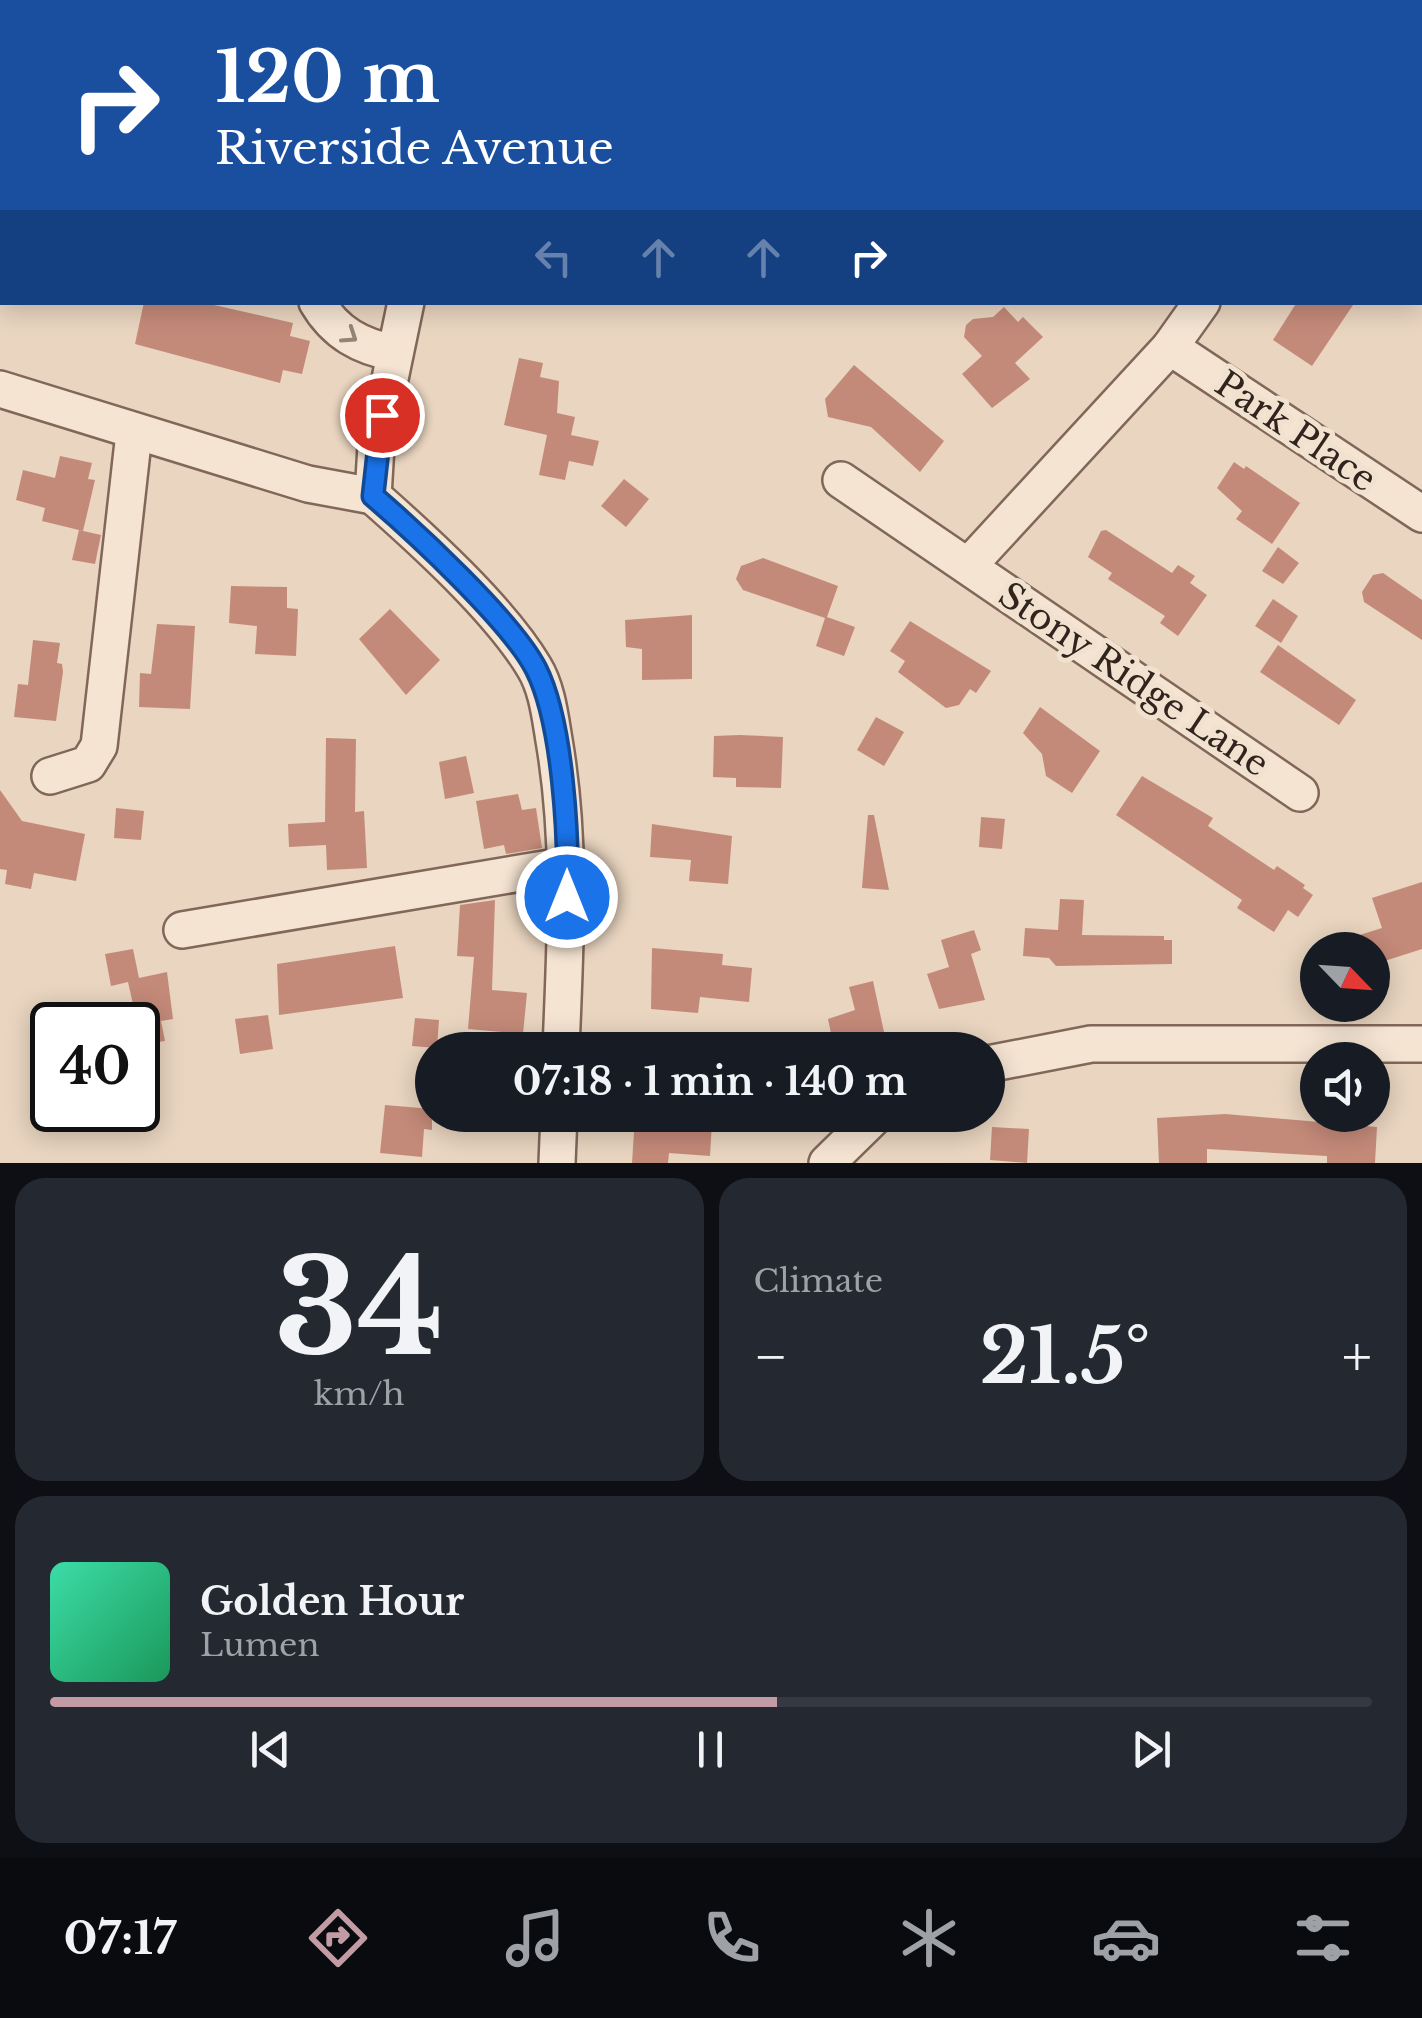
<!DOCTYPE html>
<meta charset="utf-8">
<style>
:root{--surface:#171b24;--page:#242831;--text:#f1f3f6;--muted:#9ea1a6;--line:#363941;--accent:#c39ba5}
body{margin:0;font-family:"Libre Baskerville",serif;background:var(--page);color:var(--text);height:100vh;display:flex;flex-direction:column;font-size:38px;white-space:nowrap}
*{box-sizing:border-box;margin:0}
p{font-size:32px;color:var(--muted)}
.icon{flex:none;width:55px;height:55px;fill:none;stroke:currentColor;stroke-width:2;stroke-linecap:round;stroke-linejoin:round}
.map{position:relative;height:1163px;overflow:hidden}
.side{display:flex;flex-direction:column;gap:15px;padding:15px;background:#0d0f14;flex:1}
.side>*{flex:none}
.banner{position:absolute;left:0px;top:0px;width:1422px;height:305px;box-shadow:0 5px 25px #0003;background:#1a4fa0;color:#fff;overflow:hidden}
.needle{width:65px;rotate:115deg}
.tools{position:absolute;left:1300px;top:932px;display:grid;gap:20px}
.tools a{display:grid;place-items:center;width:90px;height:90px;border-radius:50%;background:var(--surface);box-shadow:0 5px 25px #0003;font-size:50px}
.speed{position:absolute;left:30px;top:1002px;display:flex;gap:20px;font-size:50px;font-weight:700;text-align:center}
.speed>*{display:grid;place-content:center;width:130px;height:130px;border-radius:50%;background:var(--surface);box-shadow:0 5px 25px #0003;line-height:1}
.speed .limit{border:5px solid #111;border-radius:15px;background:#fff;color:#111}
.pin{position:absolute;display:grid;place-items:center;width:85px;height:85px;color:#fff;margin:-42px;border:5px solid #fff;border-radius:50%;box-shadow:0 2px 10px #0007}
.me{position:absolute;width:110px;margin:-55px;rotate:0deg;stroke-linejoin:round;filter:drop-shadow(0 0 8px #0008)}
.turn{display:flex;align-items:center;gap:35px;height:210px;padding:0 50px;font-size:45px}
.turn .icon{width:130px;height:130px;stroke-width:2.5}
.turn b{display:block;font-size:70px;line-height:85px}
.lanes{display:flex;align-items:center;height:95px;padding:0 50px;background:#0003;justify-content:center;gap:50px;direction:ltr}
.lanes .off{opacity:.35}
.big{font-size:75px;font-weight:700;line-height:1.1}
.side .card{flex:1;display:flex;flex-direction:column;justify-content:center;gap:15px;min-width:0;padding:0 35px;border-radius:30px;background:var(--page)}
.side .dial{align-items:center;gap:0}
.dial b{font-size:130px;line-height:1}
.song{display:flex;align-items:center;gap:30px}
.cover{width:120px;height:120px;border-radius:15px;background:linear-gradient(135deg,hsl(160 70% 55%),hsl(150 70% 35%))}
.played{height:10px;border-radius:5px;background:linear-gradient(90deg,var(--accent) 55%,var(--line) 55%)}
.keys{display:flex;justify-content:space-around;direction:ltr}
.heat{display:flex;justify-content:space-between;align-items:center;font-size:55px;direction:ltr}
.side .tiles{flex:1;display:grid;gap:15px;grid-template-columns:1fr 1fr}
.card:last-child{grid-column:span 2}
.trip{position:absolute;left:415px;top:1032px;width:590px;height:100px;border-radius:50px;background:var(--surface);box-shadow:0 5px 25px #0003;font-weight:700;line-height:100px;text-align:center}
.tabs{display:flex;height:160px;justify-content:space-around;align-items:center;background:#090b0e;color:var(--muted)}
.tabs .icon{width:70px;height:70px}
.tabs .on{color:var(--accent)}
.tabs b{font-size:45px;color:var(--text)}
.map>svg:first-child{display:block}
.building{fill:#c48a79}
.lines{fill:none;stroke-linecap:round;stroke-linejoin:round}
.minor-casing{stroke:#80675a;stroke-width:40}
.minor{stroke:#f5e4d2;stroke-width:35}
.oneway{stroke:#938478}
.route-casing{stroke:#114b97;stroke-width:25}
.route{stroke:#1a73e8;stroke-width:18}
.labels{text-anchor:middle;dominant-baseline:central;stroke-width:10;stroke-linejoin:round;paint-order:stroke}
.street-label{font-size:35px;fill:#31231d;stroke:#f1e1cf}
</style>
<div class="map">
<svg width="1422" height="1163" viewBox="0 0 1422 1163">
<rect width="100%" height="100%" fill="#e9d5c0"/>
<g class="building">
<polygon points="144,302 201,302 293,323 290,336 310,341 302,374 283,370 280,383 135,344"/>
<polygon points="1297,302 1355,302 1312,366 1273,340"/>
<polygon points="1004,307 1018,322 1023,317 1043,337 1015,363 1030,379 992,408 962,374 982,356 964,337 966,325 973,319 993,317"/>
<polygon points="519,358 543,363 540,377 559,381 557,413 575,417 571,435 599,441 593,466 569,461 565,480 539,475 547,435 504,425"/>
<polygon points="854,365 944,441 920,472 871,427 828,417 825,399"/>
<polygon points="60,456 92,463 88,479 95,480 83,531 42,521 45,508 16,500 23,470 55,478"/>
<polygon points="1234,462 1244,469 1246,466 1300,503 1272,544 1236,519 1242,511 1217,488"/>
<polygon points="624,479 649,499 626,527 601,506"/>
<polygon points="79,530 101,535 95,564 72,560"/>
<polygon points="1106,530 1172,573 1178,565 1195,576 1190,583 1207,595 1178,636 1160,623 1165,616 1108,579 1112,573 1088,557 1101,531"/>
<polygon points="1278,547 1299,563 1283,584 1262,571"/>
<polygon points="763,558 838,586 827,617 855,627 844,656 816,646 825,618 743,590 736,579 741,566"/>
<polygon points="1383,573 1422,600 1422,640 1364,602 1362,592 1373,575"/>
<polygon points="231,586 287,587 287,608 298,609 296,656 255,654 257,626 229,623"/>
<polygon points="1273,599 1298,616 1281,643 1255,626"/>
<polygon points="390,609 440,660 406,695 359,639"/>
<polygon points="692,615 692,679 642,680 642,649 626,647 625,620"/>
<polygon points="910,621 991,671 976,693 970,689 959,705 946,708 898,672 905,661 890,651"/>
<polygon points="157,624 195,626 190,709 139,707 140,673 151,674"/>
<polygon points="33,640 60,643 57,663 62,664 63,672 56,721 14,717 18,684 28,685"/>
<polygon points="1278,645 1356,700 1339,725 1260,672"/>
<polygon points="1040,707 1100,751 1072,793 1046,776 1042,754 1023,733"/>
<polygon points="876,717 904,732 884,766 857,750"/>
<polygon points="740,735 783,737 781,788 736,787 736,778 713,777 714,736"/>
<polygon points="326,738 356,739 355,812 364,811 367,868 327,870 326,845 289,847 288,824 325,822"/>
<polygon points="466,756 474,793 445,799 439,762"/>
<polygon points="1142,776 1213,818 1208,826 1274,870 1277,866 1305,885 1303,888 1313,895 1298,917 1288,910 1274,932 1237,908 1242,900 1116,815"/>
<polygon points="0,790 22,821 85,834 76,881 34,873 31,889 5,884 7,870 0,869"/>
<polygon points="518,794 522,810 536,808 542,848 506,854 504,845 484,849 476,801"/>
<polygon points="116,808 144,811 141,840 114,838"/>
<polygon points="868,815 874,815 889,890 862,888"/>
<polygon points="981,817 1005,819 1002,849 979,847"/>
<polygon points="652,824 732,836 728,884 689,881 691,860 650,857"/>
<polygon points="1422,882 1422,949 1372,965 1372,950 1328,950 1328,945 1382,928 1372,898"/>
<polygon points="1060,899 1084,900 1082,935 1164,936 1164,940 1172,940 1172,964 1056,966 1049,958 1023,956 1025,928 1058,930"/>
<polygon points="495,900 492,990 527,993 523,1034 468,1029 474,957 457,956 460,905"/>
<polygon points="974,930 981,950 971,954 985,1000 939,1009 927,974 949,967 941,940"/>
<polygon points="395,946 403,998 279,1015 277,964"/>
<polygon points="652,948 723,954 722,965 752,968 749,1002 700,997 698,1013 651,1009"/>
<polygon points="133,949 139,978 167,972 173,1019 161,1021 165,1041 142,1044 128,982 111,986 105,954"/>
<polygon points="873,981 884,1032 833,1043 828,1019 855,1010 849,987"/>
<polygon points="268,1015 273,1049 240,1054 235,1019"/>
<polygon points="415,1018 439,1020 437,1048 412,1046"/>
<polygon points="385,1105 432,1109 432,1130 424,1129 422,1157 380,1153"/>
<polygon points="1225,1114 1377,1127 1375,1163 1327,1163 1327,1156 1207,1149 1207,1163 1159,1163 1157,1118"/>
<polygon points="668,1115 671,1119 712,1122 710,1156 669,1153 668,1163 632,1163 635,1116"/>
<polygon points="992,1127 1029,1129 1027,1163 990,1160"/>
</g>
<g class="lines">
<defs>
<g id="minor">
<polyline points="445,0 446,2"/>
<polyline points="286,2 287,0"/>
<polyline points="516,2 518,0"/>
<polyline points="1420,110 1422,109"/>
<path d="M317,302C335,333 361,347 395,353"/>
<polyline points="1170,347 1422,514"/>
<polyline points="0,389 308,484 373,496"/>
<polyline points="841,480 1300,793"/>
<path d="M373,496C423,540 500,610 534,667C547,688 550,716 554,740C572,845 565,944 561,1050"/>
<polyline points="373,496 376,446 406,302"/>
<polyline points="969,565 1170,347 1202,302"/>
<polyline points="50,776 88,764 99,746 134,433"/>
<polyline points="182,930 568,865"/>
<polyline points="988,1064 1091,1044 1422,1044"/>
<polyline points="557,1163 559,1115"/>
<polyline points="827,1163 876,1115"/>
</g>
</defs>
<use href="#minor" class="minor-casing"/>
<use href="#minor" class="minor"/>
</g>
<defs><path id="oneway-chevron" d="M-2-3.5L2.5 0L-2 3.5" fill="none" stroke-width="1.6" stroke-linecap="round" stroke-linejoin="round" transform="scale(2.5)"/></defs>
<use class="oneway" href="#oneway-chevron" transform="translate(350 336) rotate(34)"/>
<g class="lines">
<defs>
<path id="route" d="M382,415L373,496C415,532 512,622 536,669C563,722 569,838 567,897"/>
</defs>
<use href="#route" class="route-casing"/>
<use href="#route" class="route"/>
</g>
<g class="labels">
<g class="street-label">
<text transform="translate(1296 431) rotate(34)">Park Place</text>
<text transform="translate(1134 679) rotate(34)">Stony Ridge Lane</text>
</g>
</g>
</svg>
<div class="tools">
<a><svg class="needle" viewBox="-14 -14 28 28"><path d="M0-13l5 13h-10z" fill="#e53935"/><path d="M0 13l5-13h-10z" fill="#9ea1a6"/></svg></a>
<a><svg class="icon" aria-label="sound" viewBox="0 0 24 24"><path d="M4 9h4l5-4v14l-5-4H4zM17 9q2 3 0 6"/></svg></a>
</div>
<div class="speed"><div class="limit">40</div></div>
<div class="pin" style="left:382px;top:415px;background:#d93025"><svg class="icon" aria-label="arrive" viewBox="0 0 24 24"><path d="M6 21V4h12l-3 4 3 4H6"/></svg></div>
<svg class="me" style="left:567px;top:897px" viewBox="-20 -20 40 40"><circle r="17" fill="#1a73e8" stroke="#fff" stroke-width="3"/><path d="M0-11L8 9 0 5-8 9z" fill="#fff"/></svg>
<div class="trip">07:18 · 1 min · 140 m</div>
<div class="banner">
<div class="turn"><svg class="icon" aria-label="right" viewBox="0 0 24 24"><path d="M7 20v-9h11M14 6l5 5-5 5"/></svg><div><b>120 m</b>Riverside Avenue</div></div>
<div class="lanes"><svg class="icon off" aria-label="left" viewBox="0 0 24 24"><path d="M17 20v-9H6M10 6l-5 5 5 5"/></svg><svg class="icon off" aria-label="ahead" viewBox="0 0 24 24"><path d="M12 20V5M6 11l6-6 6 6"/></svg><svg class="icon off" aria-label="ahead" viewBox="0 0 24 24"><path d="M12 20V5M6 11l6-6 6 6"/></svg><svg class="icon" aria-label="right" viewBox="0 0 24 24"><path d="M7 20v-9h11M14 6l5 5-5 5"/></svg></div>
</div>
</div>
<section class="side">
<div class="tiles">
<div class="card dial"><b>34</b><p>km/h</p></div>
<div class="card"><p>Climate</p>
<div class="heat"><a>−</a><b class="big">21.5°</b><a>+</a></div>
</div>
<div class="card">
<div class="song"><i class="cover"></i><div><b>Golden Hour</b><p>Lumen</p></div></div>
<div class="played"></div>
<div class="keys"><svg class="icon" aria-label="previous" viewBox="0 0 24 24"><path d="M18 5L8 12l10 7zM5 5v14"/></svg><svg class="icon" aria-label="pause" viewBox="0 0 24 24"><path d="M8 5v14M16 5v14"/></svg><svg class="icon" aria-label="next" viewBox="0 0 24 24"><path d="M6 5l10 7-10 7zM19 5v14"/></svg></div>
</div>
</div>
</section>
<nav class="tabs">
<b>07:17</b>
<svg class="icon on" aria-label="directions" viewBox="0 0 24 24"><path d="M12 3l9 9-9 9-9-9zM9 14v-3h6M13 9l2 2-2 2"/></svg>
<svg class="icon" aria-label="music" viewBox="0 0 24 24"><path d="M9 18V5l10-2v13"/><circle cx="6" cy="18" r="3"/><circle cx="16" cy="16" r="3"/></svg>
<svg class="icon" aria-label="phone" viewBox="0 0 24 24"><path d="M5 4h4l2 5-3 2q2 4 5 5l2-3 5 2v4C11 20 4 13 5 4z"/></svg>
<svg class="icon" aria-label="climate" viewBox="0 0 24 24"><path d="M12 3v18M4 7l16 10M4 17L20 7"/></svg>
<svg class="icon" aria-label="car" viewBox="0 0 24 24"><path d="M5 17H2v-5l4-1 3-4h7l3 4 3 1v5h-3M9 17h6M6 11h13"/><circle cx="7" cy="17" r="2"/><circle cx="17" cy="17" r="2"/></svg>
<svg class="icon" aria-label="filters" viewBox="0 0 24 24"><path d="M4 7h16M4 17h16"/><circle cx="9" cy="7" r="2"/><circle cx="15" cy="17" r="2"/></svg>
</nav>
